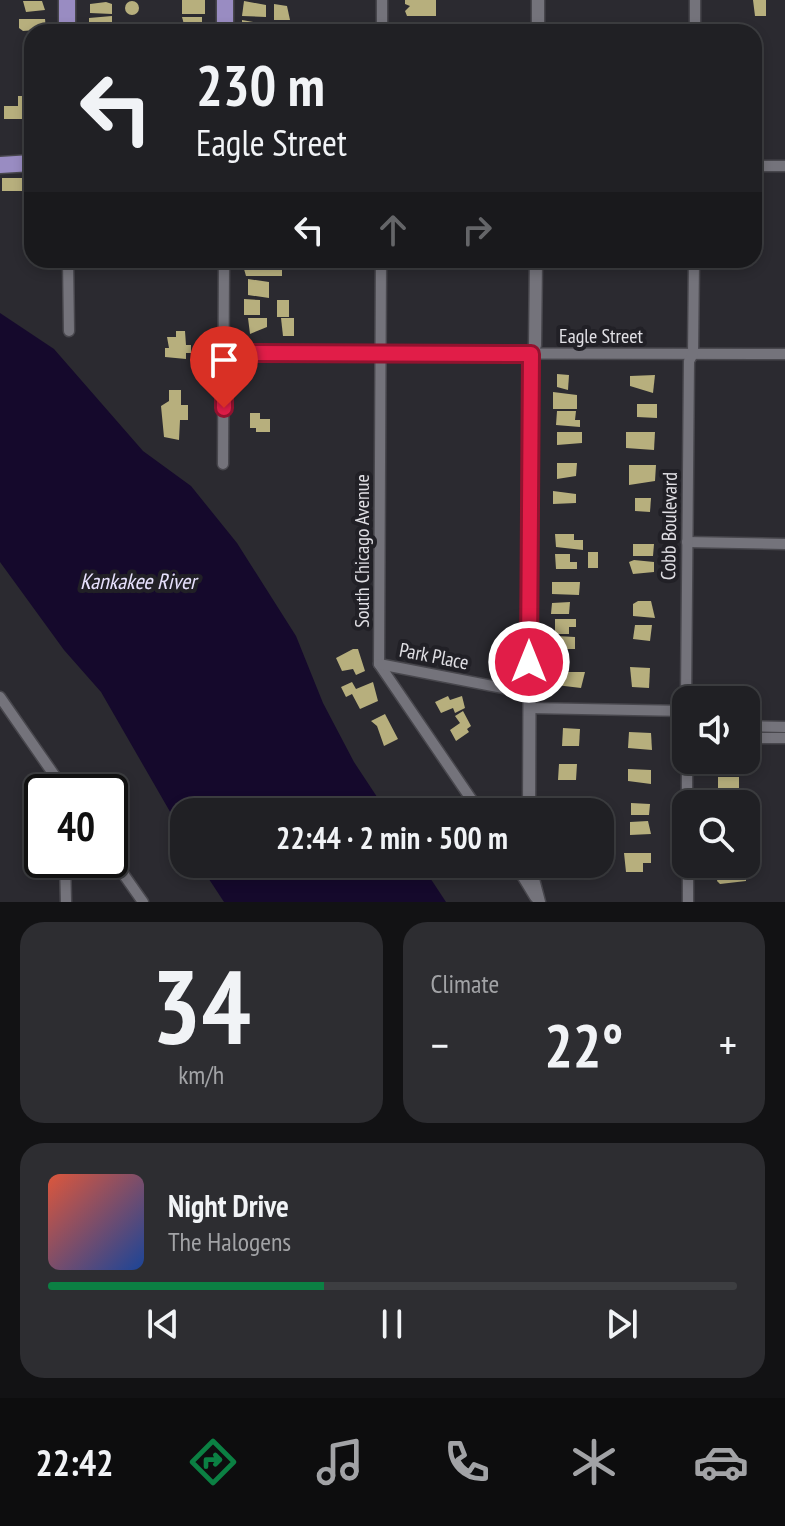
<!DOCTYPE html>
<meta charset="utf-8">
<style>
:root{--surface:#202024;--page:#2d2d31;--text:#f1f3f6;--muted:#a2a3a6;--line:#3d3e41;--accent:#0b8043}
body{margin:0;font-family:"PT Sans Narrow",sans-serif;background:var(--page);color:var(--text);height:100vh;display:flex;flex-direction:column;font-size:30px;white-space:nowrap}
*{box-sizing:border-box;margin:0}
p{font-size:26px;color:var(--muted)}
.icon{flex:none;width:44px;height:44px;fill:none;stroke:currentColor;stroke-width:2;stroke-linecap:round;stroke-linejoin:round}
.map{position:relative;height:902px;overflow:hidden}
.details{display:flex;flex-direction:column;gap:20px;padding:20px;background:#121214;flex:1}
.details>*{flex:none}
.banner{position:absolute;left:24px;top:24px;width:738px;height:244px;border-radius:24px;box-shadow:0 4px 12px #0003,0 0 0 2px var(--line);background:#202024;color:var(--text);overflow:hidden}
.tools{position:absolute;left:672px;top:686px;display:grid;gap:16px}
.tools a{display:grid;place-items:center;width:88px;height:88px;border-radius:16px;background:var(--surface);box-shadow:0 4px 12px #0003,0 0 0 2px var(--line);font-size:40px}
.speed{position:absolute;left:24px;top:774px;display:flex;gap:16px;font-size:40px;font-weight:700;text-align:center}
.speed>*{display:grid;place-content:center;width:104px;height:104px;border-radius:50%;background:var(--surface);box-shadow:0 4px 12px #0003,0 0 0 2px var(--line);line-height:1}
.speed .limit{border:4px solid #111;border-radius:12px;background:#fff;color:#111}
.pin{position:absolute;display:grid;place-items:center;width:68px;height:68px;color:#fff;margin:-82px -34px;border-radius:50% 50% 50% 0;rotate:-45deg;box-shadow:0 0 8px #0007}
.pin .icon{rotate:45deg}
.me{position:absolute;width:88px;margin:-44px;rotate:0deg;stroke-linejoin:round;filter:drop-shadow(0 0 6px #0008)}
.turn{display:flex;align-items:center;gap:28px;height:168px;padding:0 40px;font-size:36px}
.turn .icon{width:104px;height:104px;stroke-width:2.5}
.turn b{display:block;font-size:56px;line-height:68px}
.lanes{display:flex;align-items:center;height:76px;padding:0 40px;background:#0003;justify-content:center;gap:40px;direction:ltr}
.lanes .off{opacity:.35}
.big{font-size:60px;font-weight:700;line-height:1.1}
.details .tile{flex:1;display:flex;flex-direction:column;justify-content:center;gap:12px;min-width:0;padding:0 28px;border-radius:24px;background:var(--page)}
.details .dial{align-items:center;gap:0}
.dial b{font-size:104px;line-height:1}
.song{display:flex;align-items:center;gap:24px}
.cover{width:96px;height:96px;border-radius:12px;background:linear-gradient(135deg,hsl(10 70% 55%),hsl(220 70% 35%))}
.played{height:8px;border-radius:4px;background:linear-gradient(90deg,var(--accent) 40%,var(--line) 40%)}
.keys{display:flex;justify-content:space-around;direction:ltr}
.heat{display:flex;justify-content:space-between;align-items:center;font-size:44px;direction:ltr}
.details .tiles{flex:1;display:grid;gap:20px;grid-template-columns:1fr 1fr}
.tile:last-child{grid-column:span 2}
.trip{position:absolute;left:170px;top:798px;width:444px;height:80px;border-radius:24px;background:var(--surface);box-shadow:0 4px 12px #0003,0 0 0 2px var(--line);font-weight:700;line-height:80px;text-align:center}
.tab-bar{display:flex;height:128px;justify-content:space-around;align-items:center;background:#0d0d0e;color:var(--muted)}
.tab-bar .icon{width:56px;height:56px}
.tab-bar .active{color:var(--accent)}
.tab-bar b{font-size:36px;color:var(--text)}
.map>svg:first-child{display:block}
.water{fill:#15092c}
.building{fill:#b7af7d}
.lines{fill:none;stroke-linecap:round;stroke-linejoin:round}
.minor-casing{stroke:#48474d;stroke-width:13}
.tertiary-casing{stroke:#48474d;stroke-width:15}
.primary-casing{stroke:#48474d;stroke-width:19}
.minor{stroke:#74737b;stroke-width:10}
.tertiary{stroke:#74737b;stroke-width:12}
.primary{stroke:#998cc2;stroke-width:16}
.route-casing{stroke:#92132f;stroke-width:20}
.route{stroke:#e11d48;stroke-width:14}
.labels{text-anchor:middle;dominant-baseline:central;stroke-width:8;stroke-linejoin:round;paint-order:stroke}
.street-label{font-size:20px;fill:#e0dfe4;stroke:#212026}
.water-label{font-size:22px;font-style:italic;fill:#e6e0fc;stroke:#212026}
</style>
<div class="map">
<svg width="785" height="902" viewBox="0 0 785 902">
<rect width="100%" height="100%" fill="#2b2a30"/>
<g class="water">
<polygon points="0,313 54,349 143,451 191,486 237,543 296,636 323,703 354,762 387,812 184,812 184,836 101,692 64,650 0,562"/>
<polygon points="199,864 421,864 446,902 224,902"/>
</g>
<g class="building">
<rect x="182" y="0" width="23" height="14"/>
<polygon points="405,0 436,0 436,16 407,16 405,11 410,6 405,4"/>
<polygon points="753,0 766,0 766,16 755,16"/>
<circle cx="132" cy="8" r="7"/>
<polygon points="23,1 42,1 45,10 26,12"/>
<polygon points="244,1 266,5 266,17 242,16"/>
<polygon points="106,2 112,4 112,14 90,13 90,4"/>
<polygon points="274,4 287,6 290,20 274,20"/>
<polygon points="112,16 112,27 89,29 89,18"/>
<polygon points="182,17 202,17 202,32 186,32"/>
<polygon points="19,19 45,19 46,29 23,31 19,28"/>
<polygon points="242,20 265,24 265,32 242,31"/>
<polygon points="18,96 32,96 32,119 4,119 4,106 18,106"/>
<rect x="2" y="178" width="30" height="13"/>
<polygon points="257,260 269,260 269,270 282,268 282,276 246,276 244,269 248,262"/>
<polygon points="248,279 269,282 269,298 248,295"/>
<polygon points="244,299 260,300 260,315 244,315"/>
<rect x="277" y="300" width="12" height="17"/>
<polygon points="248,318 267,318 267,327 250,334"/>
<polygon points="281,318 294,318 294,336 283,336"/>
<polygon points="176,331 185,331 186,345 191,345 191,353 186,353 186,359 165,357 165,348 169,348 167,337 176,337"/>
<polygon points="557,374 569,375 568,390 557,387"/>
<polygon points="655,375 653,393 630,386 630,376"/>
<polygon points="169,390 181,390 181,405 188,405 188,420 180,420 179,440 164,437 161,406 169,401"/>
<polygon points="553,392 577,395 577,409 553,409"/>
<polygon points="637,404 657,404 657,418 637,417"/>
<polygon points="557,411 576,411 575,420 580,420 580,427 556,425"/>
<polygon points="250,413 260,413 260,419 270,419 270,432 256,432 256,428 250,428"/>
<polygon points="557,432 582,432 582,443 557,445"/>
<polygon points="626,432 655,432 654,450 626,448"/>
<polygon points="557,463 577,463 576,476 557,479"/>
<polygon points="629,465 656,465 655,481 629,485"/>
<polygon points="553,491 576,494 576,503 553,504"/>
<polygon points="635,498 651,498 650,512 635,511"/>
<polygon points="555,534 574,534 574,540 583,540 583,550 556,547"/>
<polygon points="633,544 654,544 653,556 633,556"/>
<rect x="588" y="552" width="10" height="16"/>
<polygon points="555,554 570,554 570,562 577,562 577,569 556,569"/>
<polygon points="634,560 654,562 654,572 633,574 629,562"/>
<polygon points="552,582 580,582 579,595 552,594"/>
<polygon points="638,601 651,601 655,618 633,616 633,604"/>
<polygon points="570,602 569,614 551,614 552,603"/>
<polygon points="555,619 576,619 576,627 569,627 569,634 555,634"/>
<polygon points="635,625 652,625 650,641 633,639"/>
<polygon points="556,636 575,637 575,649 556,649"/>
<polygon points="353,649 358,649 365,671 356,675 353,669 342,671 336,658"/>
<polygon points="630,667 650,668 649,688 632,687"/>
<polygon points="559,672 585,672 581,688 556,685"/>
<polygon points="352,682 356,689 373,682 378,701 360,709 352,694 346,697 341,687"/>
<polygon points="448,696 450,700 462,696 465,708 455,713 453,708 441,713 435,702"/>
<polygon points="463,711 471,726 467,729 469,732 456,741 450,730 460,723 455,716"/>
<polygon points="385,714 398,739 384,746 377,726 371,721"/>
<polygon points="563,728 580,729 579,746 562,746"/>
<polygon points="629,732 651,733 652,750 628,748"/>
<polygon points="559,764 577,764 576,780 558,780"/>
<polygon points="628,769 651,770 651,784 628,781"/>
<polygon points="718,777 739,777 739,792 718,789"/>
<polygon points="631,803 650,804 649,815 631,815"/>
<polygon points="648,821 651,834 630,835 630,822"/>
<polygon points="624,853 651,853 651,863 643,863 643,872 626,872"/>
<polygon points="559,864 584,864 584,869 590,869 589,879 576,878 576,874 558,877"/>
<polygon points="720,870 746,873 746,881 720,884 717,881"/>
</g>
<g class="lines">
<defs>
<g id="minor">
<polyline points="382,32 382,0"/>
<polyline points="695,32 695,0"/>
<polyline points="754,166 785,166"/>
<polyline points="68,260 69,331"/>
<polyline points="381,260 379,664 480,812"/>
<polyline points="224,353 785,354"/>
<polyline points="223,464 224,260"/>
<polyline points="687,542 785,544"/>
<polyline points="379,664 529,693"/>
<polyline points="0,697 66,792"/>
<polyline points="686,700 689,361 693,354 694,260"/>
<polyline points="529,708 686,711"/>
<polyline points="746,726 785,727"/>
<polyline points="746,738 785,738"/>
<polyline points="687,760 687,804"/>
<polyline points="110,855 143,902"/>
<polyline points="65,860 66,902"/>
<polyline points="515,864 535,897"/>
<polyline points="688,864 688,902"/>
</g>
<g id="tertiary">
<polyline points="538,32 538,0"/>
<polyline points="529,812 531,354 535,345 536,260"/>
<polyline points="529,864 539,902"/>
</g>
<g id="primary">
<polyline points="67,32 67,0"/>
<polyline points="225,32 225,0"/>
<polyline points="0,165 32,163"/>
</g>
</defs>
<use href="#minor" class="minor-casing"/>
<use href="#tertiary" class="tertiary-casing"/>
<use href="#primary" class="primary-casing"/>
<use href="#minor" class="minor"/>
<use href="#tertiary" class="tertiary"/>
<use href="#primary" class="primary"/>
</g>
<g class="lines">
<defs>
<polyline id="route" points="224,408 224,353 531,354 529,662"/>
</defs>
<use href="#route" class="route-casing"/>
<use href="#route" class="route"/>
</g>
<g class="labels">
<g class="street-label">
<text x="601" y="336">Eagle Street</text>
<text transform="translate(669 526) rotate(-89)">Cobb Boulevard</text>
<text transform="translate(362 551) rotate(-90)">South Chicago Avenue</text>
<text transform="translate(434 656) rotate(11)">Park Place</text>
</g>
<g class="water-label">
<text x="138" y="581">Kankakee River</text>
</g>
</g>
</svg>
<div class="tools">
<a><svg class="icon" aria-label="sound" viewBox="0 0 24 24"><path d="M4 9h4l5-4v14l-5-4H4zM17 9q2 3 0 6"/></svg></a>
<a><svg class="icon" aria-label="search" viewBox="0 0 24 24"><circle cx="10" cy="10" r="6"/><path d="M15 15l6 6"/></svg></a>
</div>
<div class="speed"><div class="limit">40</div></div>
<div class="pin" style="left:224px;top:408px;background:#d93025"><svg class="icon" aria-label="arrive" viewBox="0 0 24 24"><path d="M6 21V4h12l-3 4 3 4H6"/></svg></div>
<svg class="me" style="left:529px;top:662px" viewBox="-20 -20 40 40"><circle r="17" fill="#e11d48" stroke="#fff" stroke-width="3"/><path d="M0-11L8 9 0 5-8 9z" fill="#fff"/></svg>
<div class="trip">22:44 · 2 min · 500 m</div>
<div class="banner">
<div class="turn"><svg class="icon" aria-label="left" viewBox="0 0 24 24"><path d="M17 20v-9H6M10 6l-5 5 5 5"/></svg><div><b>230 m</b>Eagle Street</div></div>
<div class="lanes"><svg class="icon" aria-label="left" viewBox="0 0 24 24"><path d="M17 20v-9H6M10 6l-5 5 5 5"/></svg><svg class="icon off" aria-label="ahead" viewBox="0 0 24 24"><path d="M12 20V5M6 11l6-6 6 6"/></svg><svg class="icon off" aria-label="right" viewBox="0 0 24 24"><path d="M7 20v-9h11M14 6l5 5-5 5"/></svg></div>
</div>
</div>
<section class="details">
<div class="tiles">
<div class="tile dial"><b>34</b><p>km/h</p></div>
<div class="tile"><p>Climate</p>
<div class="heat"><a>−</a><b class="big">22°</b><a>+</a></div>
</div>
<div class="tile">
<div class="song"><i class="cover"></i><div><b>Night Drive</b><p>The Halogens</p></div></div>
<div class="played"></div>
<div class="keys"><svg class="icon" aria-label="previous" viewBox="0 0 24 24"><path d="M18 5L8 12l10 7zM5 5v14"/></svg><svg class="icon" aria-label="pause" viewBox="0 0 24 24"><path d="M8 5v14M16 5v14"/></svg><svg class="icon" aria-label="next" viewBox="0 0 24 24"><path d="M6 5l10 7-10 7zM19 5v14"/></svg></div>
</div>
</div>
</section>
<nav class="tab-bar">
<b>22:42</b>
<svg class="icon active" aria-label="directions" viewBox="0 0 24 24"><path d="M12 3l9 9-9 9-9-9zM9 14v-3h6M13 9l2 2-2 2"/></svg>
<svg class="icon" aria-label="music" viewBox="0 0 24 24"><path d="M9 18V5l10-2v13"/><circle cx="6" cy="18" r="3"/><circle cx="16" cy="16" r="3"/></svg>
<svg class="icon" aria-label="phone" viewBox="0 0 24 24"><path d="M5 4h4l2 5-3 2q2 4 5 5l2-3 5 2v4C11 20 4 13 5 4z"/></svg>
<svg class="icon" aria-label="climate" viewBox="0 0 24 24"><path d="M12 3v18M4 7l16 10M4 17L20 7"/></svg>
<svg class="icon" aria-label="car" viewBox="0 0 24 24"><path d="M5 17H2v-5l4-1 3-4h7l3 4 3 1v5h-3M9 17h6M6 11h13"/><circle cx="7" cy="17" r="2"/><circle cx="17" cy="17" r="2"/></svg>
</nav>
